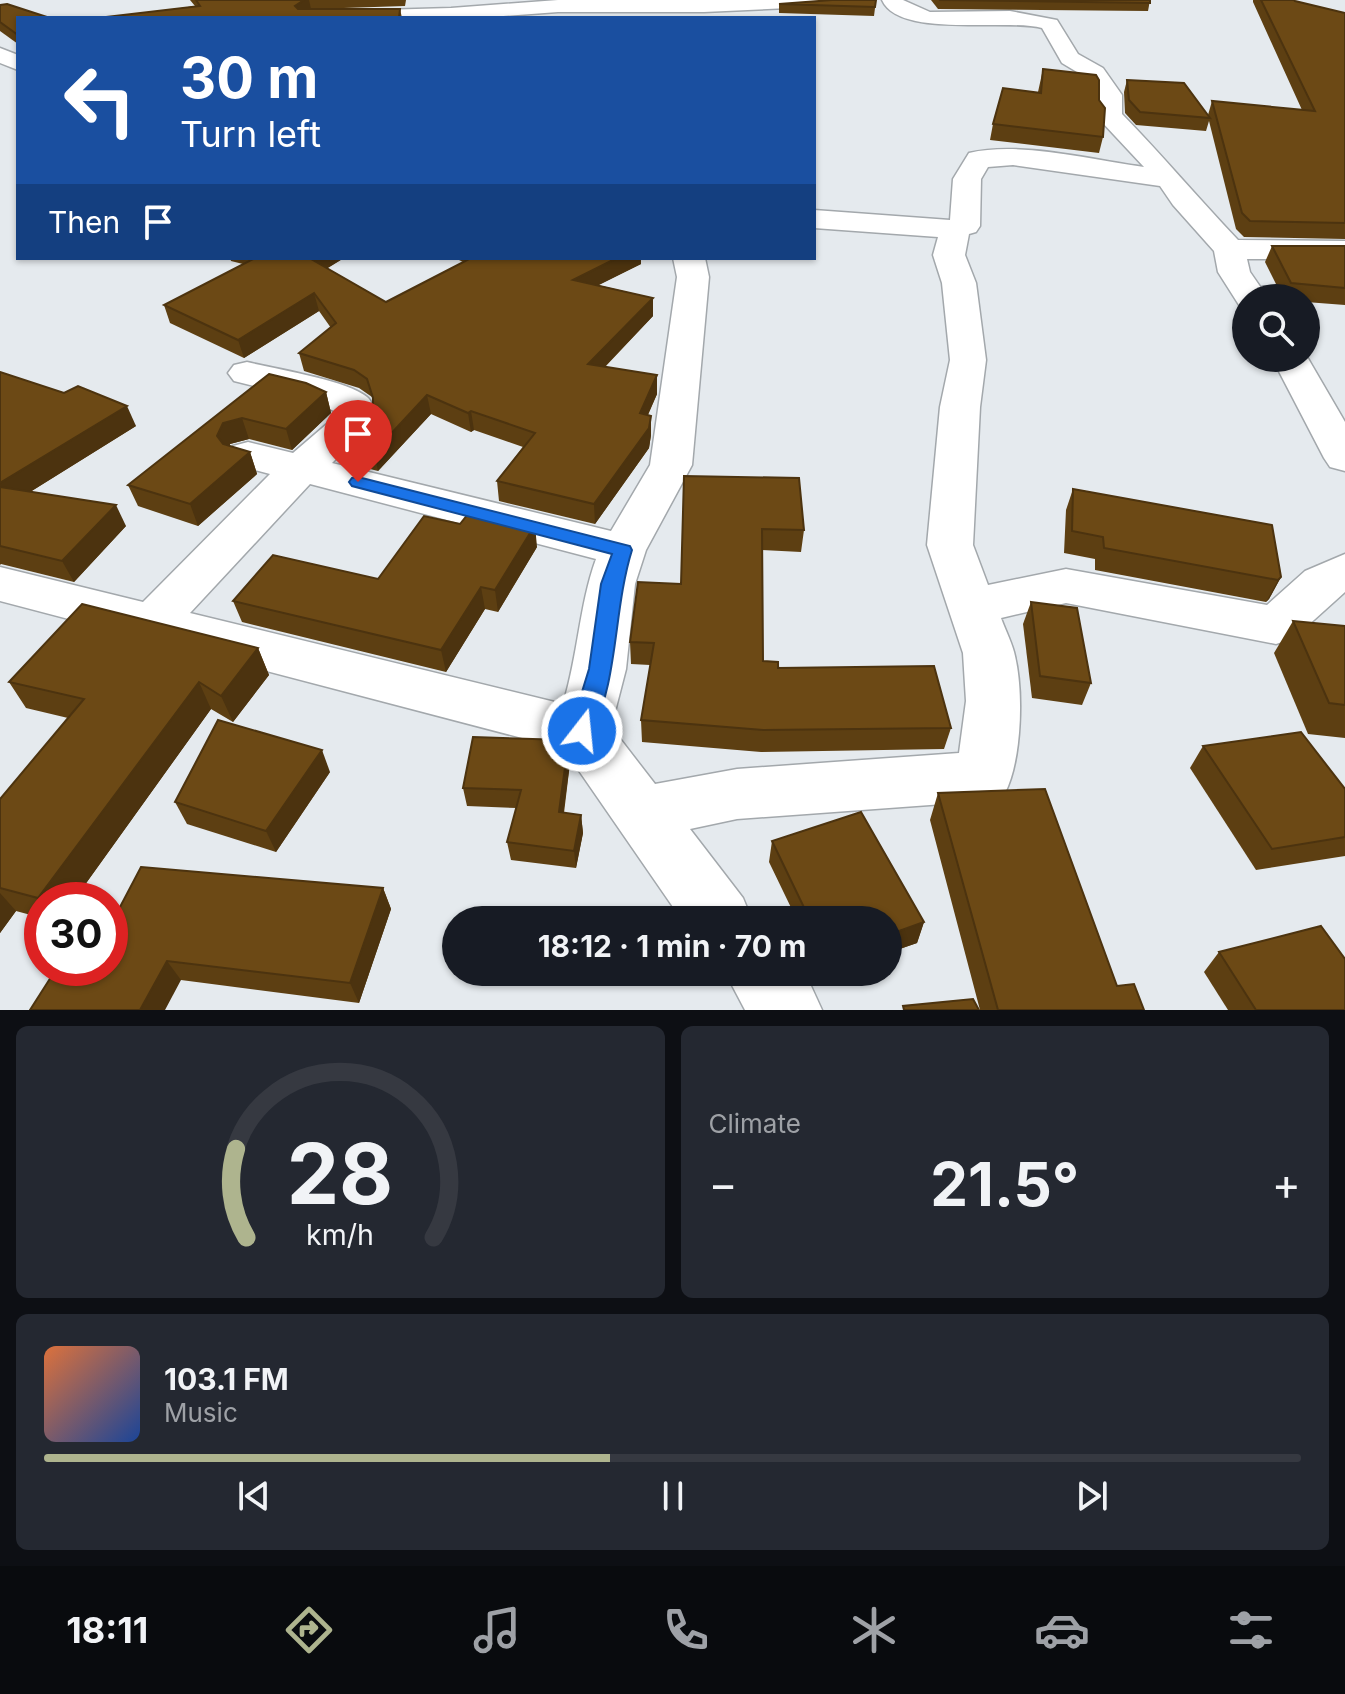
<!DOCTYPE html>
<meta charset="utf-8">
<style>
:root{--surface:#171b24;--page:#242831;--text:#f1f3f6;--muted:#9ea1a6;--line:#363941;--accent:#aeb48e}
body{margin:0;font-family:Inter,sans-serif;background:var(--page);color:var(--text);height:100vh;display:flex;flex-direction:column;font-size:30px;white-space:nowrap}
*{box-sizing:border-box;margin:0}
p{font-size:26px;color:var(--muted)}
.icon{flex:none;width:44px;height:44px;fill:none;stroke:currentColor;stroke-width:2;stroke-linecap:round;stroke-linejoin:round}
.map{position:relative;height:1010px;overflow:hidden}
.details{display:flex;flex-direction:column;gap:16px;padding:16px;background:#0d0f14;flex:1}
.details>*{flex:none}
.banner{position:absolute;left:16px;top:16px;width:800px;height:244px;border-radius:0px;box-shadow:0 2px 6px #0004;background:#1a4fa0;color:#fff;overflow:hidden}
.controls{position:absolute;left:1232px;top:284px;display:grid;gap:16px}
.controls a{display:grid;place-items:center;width:88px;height:88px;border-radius:50%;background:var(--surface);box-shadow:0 2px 6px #0004;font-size:40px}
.speed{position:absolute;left:24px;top:882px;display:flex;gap:16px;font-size:40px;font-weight:700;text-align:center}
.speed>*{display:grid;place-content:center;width:104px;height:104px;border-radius:50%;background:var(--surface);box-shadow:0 2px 6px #0004;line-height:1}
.speed .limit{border:12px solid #d22;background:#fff;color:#111}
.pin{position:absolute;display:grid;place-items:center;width:68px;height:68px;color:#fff;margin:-82px -34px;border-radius:50% 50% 50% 0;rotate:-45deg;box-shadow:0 0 8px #0007}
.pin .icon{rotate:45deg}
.me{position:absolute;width:88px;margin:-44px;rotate:16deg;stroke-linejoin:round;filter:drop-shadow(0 0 6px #0008)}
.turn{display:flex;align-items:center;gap:28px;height:168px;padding:0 32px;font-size:36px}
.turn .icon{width:104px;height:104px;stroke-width:2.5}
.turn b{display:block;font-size:56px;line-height:68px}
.then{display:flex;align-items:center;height:76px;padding:0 32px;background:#0003;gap:16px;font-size:30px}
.big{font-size:60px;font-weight:700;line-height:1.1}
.details .widget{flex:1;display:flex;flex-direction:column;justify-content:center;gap:12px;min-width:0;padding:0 28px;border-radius:12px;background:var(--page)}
.details .dial{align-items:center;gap:0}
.dial svg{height:208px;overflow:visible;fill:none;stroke:var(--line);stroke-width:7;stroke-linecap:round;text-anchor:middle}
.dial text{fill:var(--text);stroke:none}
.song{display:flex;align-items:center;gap:24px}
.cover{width:96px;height:96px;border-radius:12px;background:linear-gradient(135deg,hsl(20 70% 55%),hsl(220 70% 35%))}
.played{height:8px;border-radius:4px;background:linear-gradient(90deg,var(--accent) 45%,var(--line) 45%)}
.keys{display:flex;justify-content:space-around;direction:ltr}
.heat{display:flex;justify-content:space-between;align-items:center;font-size:44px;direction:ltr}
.details .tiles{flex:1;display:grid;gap:16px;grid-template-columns:1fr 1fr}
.widget:last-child{grid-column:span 2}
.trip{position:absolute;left:442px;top:906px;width:460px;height:80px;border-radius:40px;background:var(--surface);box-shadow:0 2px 6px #0004;font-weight:700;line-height:80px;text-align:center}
.dock{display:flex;height:128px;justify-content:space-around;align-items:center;background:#090b0e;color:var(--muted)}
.dock .icon{width:56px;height:56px}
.dock .active{color:var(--accent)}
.dock b{font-size:36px;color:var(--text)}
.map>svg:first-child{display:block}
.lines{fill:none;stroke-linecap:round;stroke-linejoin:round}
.street-casing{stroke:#a3a8ac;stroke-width:3}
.street{fill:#fff;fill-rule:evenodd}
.wall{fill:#5d3f12}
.shaded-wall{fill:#4c330f}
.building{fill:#6c4915;stroke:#4c330f;stroke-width:2}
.route{fill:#1a73e8;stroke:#114b97;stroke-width:2}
</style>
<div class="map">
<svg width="1345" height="1010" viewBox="0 0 1345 1010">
<rect width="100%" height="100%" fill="#e5eaee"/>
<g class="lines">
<defs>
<g id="street">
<polygon points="558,0 840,0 831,6 704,12 558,12 476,18 301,18 311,12 451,8"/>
<path d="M882,0H903L930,12L1010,11L1057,20L1078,54L1103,68L1122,95V114C1162,155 1198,198 1238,240L1345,241V259H1247L1250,272L1268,298H1246V307L1239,305L1218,272L1214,251L1173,205L1160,186L1013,165L988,167L981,179L980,226L976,232L969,234L965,255L976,283L986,360L980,407L973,545L988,585L1066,569L1267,605L1305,571L1345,554V592L1294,638L1276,644L1066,603L1001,618C1005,629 1011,641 1014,652C1024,690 1022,759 1005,793L985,801L737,819L690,829L743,898L752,920H682L564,749L0,601V567L143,602L270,474L233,464L227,455L233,446L248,442L293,453L335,417L334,411L313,401L234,381L228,373L234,365L247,362C275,369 347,380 367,397C373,402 374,412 375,420L332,463L611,531L650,465L677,277L673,258H705L709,277L692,465L646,550L635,584L626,669L611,727L655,784L737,769L959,753L966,701L963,653L927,545L940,407L950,360L942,283L933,255L938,237L814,228V210L950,220L953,179L969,153C1021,141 1091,160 1144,167L1101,121L1098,116V95L1087,78L1062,63L1042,28C1006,18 899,39 882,0ZM310,484L596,559C579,606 578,656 563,704L190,613Z"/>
<polygon points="0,48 18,55 18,70 0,63"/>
<polygon points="1306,355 1345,422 1345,471 1330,467 1324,458 1272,358 1306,358"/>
<polygon points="725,972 801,972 811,986 822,1010 745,1010"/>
</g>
</defs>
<use href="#street" class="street-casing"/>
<use href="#street" class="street"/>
</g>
<g class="wall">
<polygon points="190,0 406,0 405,6 313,9 400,9 402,18 107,18 195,6"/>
<polygon points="876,0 874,16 779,13 779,4"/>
<polygon points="931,0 1150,0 1148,11 938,9"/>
<polygon points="1253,0 1294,0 1295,1 1345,13 1345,239 1244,237 1236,229 1209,121 1206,131 1136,125 1125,113 1124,92 1127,80 1208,115 1212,101 1302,110 1253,2"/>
<polygon points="0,5 18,18 18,44 0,31"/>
<polygon points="1043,69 1099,100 1103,137 1099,153 990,140 993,124 1038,92"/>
<polygon points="1272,246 1345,246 1345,305 1306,302 1306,298 1283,298 1265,262"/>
<polygon points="230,258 344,258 327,268 386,302 463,262 455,258 641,258 641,264 598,285 653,298 653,316 605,367 657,375 657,394 648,415 651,416 651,435 649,448 595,524 499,501 497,481 523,447 474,430 471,432 431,414 378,471 338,461 333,442 373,403 373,401 372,397 359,388 304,371 299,353 331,328 319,311 244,358 170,323 164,305 243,264 231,261"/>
<polygon points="0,372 136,426 30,492 126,526 74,582 1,564 0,565"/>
<polygon points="269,374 326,392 331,413 292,450 249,439 230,444 230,446 250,452 257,474 198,526 138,506 128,485"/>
<polygon points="684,476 804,530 801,552 762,550 763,661 951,728 944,749 761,752 642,742 641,720 650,665 631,664 630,642 681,584"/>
<polygon points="1073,489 1281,577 1269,599 1266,602 1095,570 1095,559 1064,553 1066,510"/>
<polygon points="537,547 498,612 485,609 446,672 242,622 233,601 378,579"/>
<polygon points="1031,602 1091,683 1082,705 1032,698 1023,624"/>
<polygon points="1293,621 1345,626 1345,738 1308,734 1274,653"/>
<polygon points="258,648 269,675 233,722 211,709 74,900 42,900 42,918 16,911 0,933 0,799 68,718 26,708 9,682"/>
<polygon points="568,745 570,763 564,813 581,815 583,833 576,868 511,860 507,842 517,808 467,806 463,788"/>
<polygon points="1203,746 1345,789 1345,856 1256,870 1190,768"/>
<polygon points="330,772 276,852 187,824 175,802"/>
<polygon points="938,793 1117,986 1144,1010 980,1010 930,820"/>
<polygon points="861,812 924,922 917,943 888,953 888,920 797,920 769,862 772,841"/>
<polygon points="383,888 391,909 359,1003 181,980 81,982"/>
<polygon points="1219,952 1345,1010 1228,1010 1204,972"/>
</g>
<g class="shaded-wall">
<polygon points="304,0 309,0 311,9 298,18 295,6"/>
<polygon points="311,258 344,258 315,276"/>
<polygon points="617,258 641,258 641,264 575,297 573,280"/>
<polygon points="314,293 319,311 244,358 238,340"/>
<polygon points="653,298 653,316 589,383 588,364"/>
<polygon points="657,375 657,394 640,432 640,413"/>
<polygon points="326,392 331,413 292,450 286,429"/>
<polygon points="427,395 431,414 378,471 374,452"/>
<polygon points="127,406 136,426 6,507 0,496 0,483"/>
<polygon points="471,411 474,430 471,432 468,413"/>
<polygon points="651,416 651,435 649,448 595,524 594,504"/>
<polygon points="242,418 249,439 230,444 224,457 217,436 223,423"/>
<polygon points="250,452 257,474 198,526 190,504"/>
<polygon points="116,505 126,526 74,582 62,561"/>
<polygon points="535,525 537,547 498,612 495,590"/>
<polygon points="1281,577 1269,599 1266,602 1278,580"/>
<polygon points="481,587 485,609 446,672 441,650"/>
<polygon points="258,648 269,675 233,722 221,696"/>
<polygon points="199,682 211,709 74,900 42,900 42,903 38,898"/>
<polygon points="568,745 570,763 561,830 559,812"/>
<polygon points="322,750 330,772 276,852 266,831"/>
<polygon points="581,815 583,833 576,868 574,851"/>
<polygon points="383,888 391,909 359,1003 350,983"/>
<polygon points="0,893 16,911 0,933"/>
<polygon points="924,922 917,943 888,953 888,935"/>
<polygon points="167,961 181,980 165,1010 140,1010"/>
<polygon points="824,972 836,972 823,977"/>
</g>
<g class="building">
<polygon points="196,0 304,0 295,6 298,9 400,9 399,18 107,18 106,17 200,6"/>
<polygon points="832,0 876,0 875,7 779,4"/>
<polygon points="939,0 1150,0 1150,3"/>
<polygon points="1261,0 1294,0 1295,1 1345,13 1345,223 1250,221 1242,213 1212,101 1315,111"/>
<polygon points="7,4 50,18 18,18 18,35 0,22 0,5"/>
<polygon points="1043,69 1096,75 1099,80 1099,100 1105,108 1103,137 993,124 1003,88 1041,93"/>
<polygon points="1127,80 1184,83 1210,118 1140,112 1129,100"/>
<polygon points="1272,246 1345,246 1345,288 1291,283"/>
<polygon points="255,258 311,258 311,259 386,302 471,258 617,258 573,280 653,298 588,364 657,375 640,413 651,416 649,428 594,504 497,481 535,433 471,411 468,413 427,395 374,452 333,442 373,403 373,398 367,379 354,370 299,353 336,323 314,293 238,340 164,305"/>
<polygon points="0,372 64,393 78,386 127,406 0,483"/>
<polygon points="269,374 306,383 326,392 286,429 242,418 223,423 217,436 223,444 250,452 190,504 128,485"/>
<polygon points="684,476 799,478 804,530 762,529 763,661 778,662 778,668 934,666 951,728 763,730 641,720 654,643 630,642 638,582 681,584"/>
<polygon points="0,487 116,505 62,561 0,546"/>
<polygon points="1073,489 1272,525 1281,577 1278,580 1104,548 1103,537 1072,531"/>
<polygon points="472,509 535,525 495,590 481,587 441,650 233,601 273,555 378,579 424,516 460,524"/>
<polygon points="1031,602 1077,608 1091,683 1040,676"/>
<polygon points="82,604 258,648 221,696 199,682 38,898 0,888 0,799 84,699 9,682"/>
<polygon points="1293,621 1345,626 1345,705 1329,703"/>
<polygon points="218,720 322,750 266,831 175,802"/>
<polygon points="1301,732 1345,789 1345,837 1272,849 1203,746"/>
<polygon points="473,737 565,740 568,745 559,812 581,815 574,851 507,842 521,790 463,788"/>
<polygon points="1045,789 1117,986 1134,984 1144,1010 998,1010 938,793"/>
<polygon points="861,812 924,922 888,935 888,920 810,920 772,841"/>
<polygon points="141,867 383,888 350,983 167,961 140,1010 30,1010 51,977 81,982 88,968 110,968 110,926"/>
<polygon points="1321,926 1345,959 1345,1010 1256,1010 1219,952"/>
<polygon points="973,999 979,1010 904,1010 903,1006"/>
</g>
<path class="route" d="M358,477L630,546L632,550C613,611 619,680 590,737L582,740L574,737L570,731L589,669L601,584L612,554L352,486L349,482L352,478Z"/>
</svg>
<div class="controls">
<a><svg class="icon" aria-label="search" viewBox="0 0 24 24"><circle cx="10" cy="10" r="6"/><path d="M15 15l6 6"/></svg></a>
</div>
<div class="speed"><div class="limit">30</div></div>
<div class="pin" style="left:358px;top:482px;background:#d93025"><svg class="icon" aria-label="arrive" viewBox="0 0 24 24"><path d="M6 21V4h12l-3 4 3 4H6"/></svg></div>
<svg class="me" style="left:582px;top:731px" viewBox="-20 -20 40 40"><circle r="17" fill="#1a73e8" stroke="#fff" stroke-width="3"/><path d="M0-11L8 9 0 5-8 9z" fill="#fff"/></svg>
<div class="trip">18:12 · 1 min · 70 m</div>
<div class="banner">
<div class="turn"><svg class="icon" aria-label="left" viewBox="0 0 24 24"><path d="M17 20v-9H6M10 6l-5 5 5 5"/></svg><div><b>30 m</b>Turn left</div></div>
<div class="then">Then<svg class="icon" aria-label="arrive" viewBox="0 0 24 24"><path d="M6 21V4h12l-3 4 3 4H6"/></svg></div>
</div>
</div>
<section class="details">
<div class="tiles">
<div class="widget dial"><svg viewBox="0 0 100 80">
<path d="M14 69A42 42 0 1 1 86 69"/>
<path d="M14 69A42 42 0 0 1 10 35" stroke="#aeb48e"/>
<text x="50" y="56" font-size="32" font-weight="700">28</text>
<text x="50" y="72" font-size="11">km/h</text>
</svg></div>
<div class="widget"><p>Climate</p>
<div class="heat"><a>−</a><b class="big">21.5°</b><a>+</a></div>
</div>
<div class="widget">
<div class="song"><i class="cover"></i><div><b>103.1 FM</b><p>Music</p></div></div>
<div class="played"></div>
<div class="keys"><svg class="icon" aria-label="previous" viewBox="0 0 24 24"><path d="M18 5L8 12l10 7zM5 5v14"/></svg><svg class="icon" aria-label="pause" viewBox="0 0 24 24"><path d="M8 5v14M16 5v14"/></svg><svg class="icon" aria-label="next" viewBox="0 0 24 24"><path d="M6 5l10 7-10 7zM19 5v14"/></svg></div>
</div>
</div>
</section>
<nav class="dock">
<b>18:11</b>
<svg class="icon active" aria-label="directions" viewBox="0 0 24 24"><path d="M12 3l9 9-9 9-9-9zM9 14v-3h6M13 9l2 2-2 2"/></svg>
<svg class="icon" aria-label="music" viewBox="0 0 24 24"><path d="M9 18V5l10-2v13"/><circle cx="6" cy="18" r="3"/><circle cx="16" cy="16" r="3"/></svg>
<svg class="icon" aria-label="phone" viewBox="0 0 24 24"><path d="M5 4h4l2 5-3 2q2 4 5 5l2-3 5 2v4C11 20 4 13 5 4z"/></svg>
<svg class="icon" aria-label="climate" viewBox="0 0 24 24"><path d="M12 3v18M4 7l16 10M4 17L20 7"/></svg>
<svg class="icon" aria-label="car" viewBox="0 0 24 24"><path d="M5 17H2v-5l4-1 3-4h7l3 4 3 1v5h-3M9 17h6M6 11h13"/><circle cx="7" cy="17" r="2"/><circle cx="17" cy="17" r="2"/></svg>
<svg class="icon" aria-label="filters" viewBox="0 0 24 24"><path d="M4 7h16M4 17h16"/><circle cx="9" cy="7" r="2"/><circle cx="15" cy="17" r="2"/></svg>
</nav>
